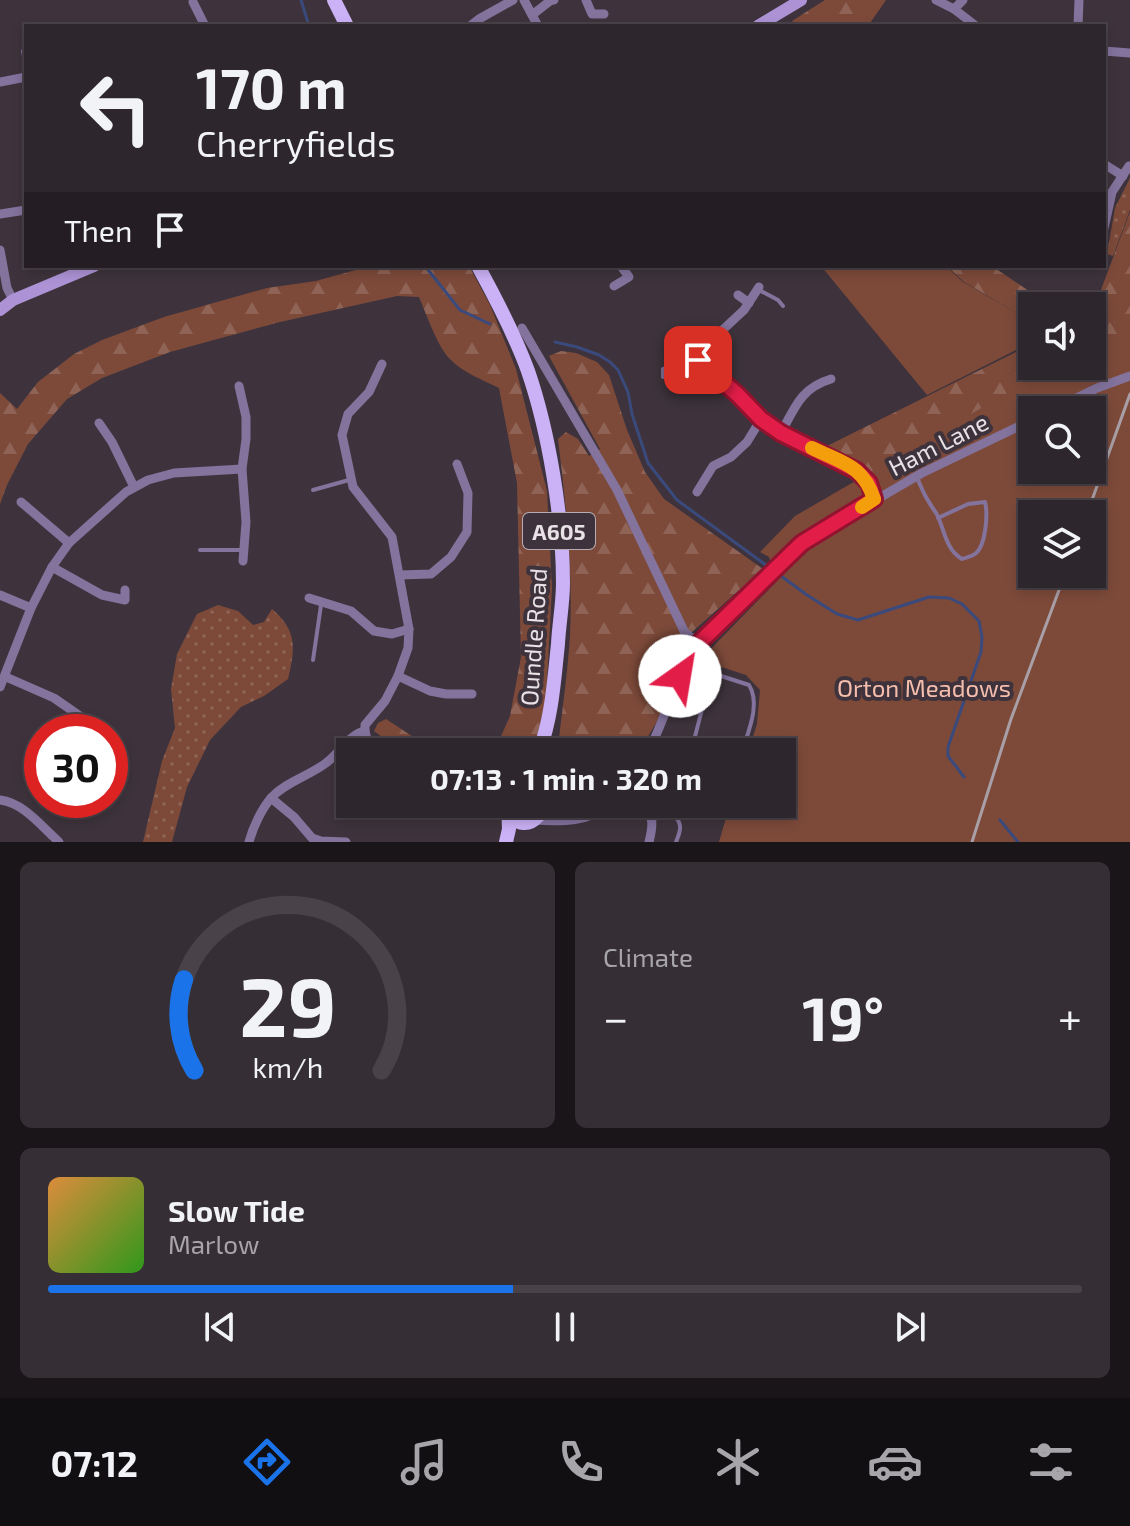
<!DOCTYPE html>
<meta charset="utf-8">
<style>
:root{--surface:#2e262d;--page:#362e35;--text:#f1f3f6;--muted:#a7a5aa;--line:#494349;--accent:#1a73e8}
body{margin:0;font-family:"Exo 2",sans-serif;background:var(--page);color:var(--text);height:100vh;display:flex;flex-direction:column;font-size:30px;white-space:nowrap}
*{box-sizing:border-box;margin:0}
p{font-size:26px;color:var(--muted)}
.icon{flex:none;width:44px;height:44px;fill:none;stroke:currentColor;stroke-width:2;stroke-linecap:round;stroke-linejoin:round}
.map{position:relative;height:842px;overflow:hidden}
.drawer{display:flex;flex-direction:column;gap:20px;padding:20px;background:#191519;flex:1}
.drawer>*{flex:none}
.guide{position:absolute;left:24px;top:24px;width:1082px;height:244px;border-radius:0px;box-shadow:0 4px 12px #0003,0 0 0 2px var(--line);background:#2e262d;color:var(--text);overflow:hidden}
.tools{position:absolute;left:1018px;top:292px;display:grid;gap:16px}
.tools a{display:grid;place-items:center;width:88px;height:88px;border-radius:0px;background:var(--surface);box-shadow:0 4px 12px #0003,0 0 0 2px var(--line);font-size:40px}
.speed{position:absolute;left:24px;top:714px;display:flex;gap:16px;font-size:40px;font-weight:700;text-align:center}
.speed>*{display:grid;place-content:center;width:104px;height:104px;border-radius:50%;background:var(--surface);box-shadow:0 4px 12px #0003,0 0 0 2px var(--line);line-height:1}
.speed .limit{border:12px solid #d22;background:#fff;color:#111}
.pin{position:absolute;display:grid;place-items:center;width:68px;height:68px;color:#fff;margin:-34px;border-radius:16px;box-shadow:0 4px 12px #0006}
.me{position:absolute;width:88px;margin:-44px;rotate:32deg;stroke-linejoin:round;filter:drop-shadow(0 0 6px #0008)}
.turn{display:flex;align-items:center;gap:28px;height:168px;padding:0 40px;font-size:36px}
.turn .icon{width:104px;height:104px;stroke-width:2.5}
.turn b{display:block;font-size:56px;line-height:68px}
.then{display:flex;align-items:center;height:76px;padding:0 40px;background:#0003;gap:16px;font-size:30px}
.big{font-size:60px;font-weight:700;line-height:1.1}
.drawer .card{flex:1;display:flex;flex-direction:column;justify-content:center;gap:12px;min-width:0;padding:0 28px;border-radius:12px;background:var(--page)}
.drawer .dial{align-items:center;gap:0}
.dial svg{height:208px;overflow:visible;fill:none;stroke:var(--line);stroke-width:7;stroke-linecap:round;text-anchor:middle}
.dial text{fill:var(--text);stroke:none}
.song{display:flex;align-items:center;gap:24px}
.cover{width:96px;height:96px;border-radius:12px;background:linear-gradient(135deg,hsl(30 70% 55%),hsl(110 70% 35%))}
.played{height:8px;border-radius:4px;background:linear-gradient(90deg,var(--accent) 45%,var(--line) 45%)}
.keys{display:flex;justify-content:space-around;direction:ltr}
.heat{display:flex;justify-content:space-between;align-items:center;font-size:44px;direction:ltr}
.drawer .tiles{flex:1;display:grid;gap:20px;grid-template-columns:1fr 1fr}
.card:last-child{grid-column:span 2}
.trip{position:absolute;left:336px;top:738px;width:460px;height:80px;border-radius:0px;background:var(--surface);box-shadow:0 4px 12px #0003,0 0 0 2px var(--line);font-weight:700;line-height:80px;text-align:center}
.tabs{display:flex;height:128px;justify-content:space-around;align-items:center;background:#120f12;color:var(--muted)}
.tabs .icon{width:56px;height:56px}
.tabs .current{color:var(--accent)}
.tabs b{font-size:36px;color:var(--text)}
.map>svg:first-child{display:block}
.grass{fill:url(#grass-dots)}
.forest{fill:url(#forest-firs)}
.green{fill:#7d4a3a;fill-rule:evenodd}
.lines{fill:none;stroke-linecap:round;stroke-linejoin:round}
.stream{stroke:#3a4a7c;stroke-width:3}
.lane{stroke:#83739d;stroke-width:4}
.street{stroke:#83739d;stroke-width:9}
.secondary{stroke:#ad93d6;stroke-width:12}
.primary{stroke:#cbb1f6;stroke-width:14}
.rail{stroke:#a9a0a7;stroke-width:3}
.route-casing{stroke:#92132f;stroke-width:20}
.route{stroke:#e11d48;stroke-width:14}
.slow{stroke:#f59e0b;stroke-width:14}
.labels{text-anchor:middle;dominant-baseline:central;stroke-width:8;stroke-linejoin:round;paint-order:stroke}
.shield{fill:#3e333c;stroke:#b5adb3;stroke-width:2}
.shield-label{font-size:22px;font-weight:bold;fill:#e8e1e6}
.street-label{font-size:24px;fill:#e8e1e6;stroke:#3e333c}
.park-label{font-size:24px;fill:#f5bdac;stroke:#3e333c}
</style>
<div class="map">
<svg width="1130" height="842" viewBox="0 0 1130 842">
<defs>
<pattern id="grass-dots" width="8" height="8" patternUnits="userSpaceOnUse" patternTransform="scale(2)"><rect width="8" height="8" fill="#7d4a3a"/><path d="M2 2h.1M6 6h.1" fill="none" stroke="#8f6456" stroke-width="1.8" stroke-linecap="round"/></pattern>
<pattern id="forest-firs" width="22" height="20" patternUnits="userSpaceOnUse" patternTransform="scale(2)"><rect width="22" height="20" fill="#7d4a3a"/><path d="M5 1l3.5 6h-7zM16 11l3.5 6h-7z" fill="#8f6456"/></pattern>
</defs>
<rect width="100%" height="100%" fill="#3e333c"/>
<g class="grass">
<polygon points="1130,178 1130,210 1113,256 1107,254 1115,208"/>
<path d="M218,605L238,611L253,625L264,622L272,609C298,631 295,649 288,679L264,696L241,707L210,740L187,787L172,842H143L162,761L175,728L171,689L177,654L197,614Z"/>
</g>
<g class="forest">
<polygon points="825,0 886,0 868,26 795,26 792,21"/>
<polygon points="1130,212 1130,362 1092,366 1092,314"/>
<path d="M370,266H469L490,305L516,369L547,491L552,588L546,699L539,730L531,752H494L510,716L521,657L517,483L499,388C483,380 462,372 450,359C438,348 426,313 419,297L397,296L280,322L170,352L102,378L67,399L28,444L7,485L0,504V393L17,409L38,382L74,354L102,340L164,317L267,288L316,281Z"/>
<polygon points="947,266 992,266 1051,306 1032,306 1032,327 1020,315 964,282"/>
<polygon points="1032,344 1032,366 1040,366 1031,392 871,477 864,468 823,448"/>
<path d="M561,351L576,353L597,362L609,375L627,430L645,472L664,499L763,569L692,632L685,645L660,716L639,752H570L559,739C563,704 568,669 570,635C573,569 566,504 558,439L566,432L578,439L589,456L600,449L549,356Z"/>
<polygon points="386,719 433,750 441,752 402,752 374,731 378,723"/>
</g>
<g class="green">
<polygon points="821,266 946,266 963,282 1020,315 1032,325 1032,342 927,395"/>
<path d="M1130,342V842H719L730,804H782V752H748L757,724L760,690L746,675L700,660L777,581L769,557L760,552L795,516L1047,370L1046,366H1092V346ZM1032,410H1092V470H1032ZM1032,514H1092V574H1032Z"/>
</g>
<g class="lines">
<g class="stream">
<polyline points="301,0 309,26"/>
<polyline points="425,266 460,310 490,324"/>
<polyline points="555,342 577,347 599,355 610,362 618,370 628,392 632,414 648,463 677,500 807,595 837,614 858,620 929,597 949,598 962,604 979,621 982,637 981,652 948,747 948,756 964,777"/>
<polyline points="1000,820 1018,842"/>
</g>
<g class="lane">
<polyline points="23,51 26,68"/>
<polyline points="759,290 778,300 783,306"/>
<polyline points="663,377 663,369 678,362"/>
<path d="M917,478C921,486 924,495 929,502C932,508 937,513 939,519C945,534 947,550 962,559C967,557 971,557 975,554C986,546 988,514 985,502L968,504L938,518"/>
<polyline points="313,490 349,480"/>
<polyline points="200,550 241,550"/>
<polyline points="313,660 321,605"/>
<path d="M691,752L709,682L715,674L749,685C761,704 748,732 742,752"/>
<path d="M673,814C683,824 681,830 676,842"/>
<polyline points="652,819 671,816 678,804"/>
</g>
<g class="street">
<polyline points="524,0 538,26"/>
<polyline points="586,0 592,14 604,14"/>
<polyline points="936,0 954,9 976,26"/>
<polyline points="193,2 205,26"/>
<polyline points="954,9 963,0"/>
<polyline points="532,15 550,1 554,0"/>
<polyline points="470,26 479,19 513,0"/>
<polyline points="1078,26 1079,0"/>
<polyline points="1104,51 1130,53"/>
<polyline points="0,82 26,77"/>
<polyline points="1104,164 1123,176"/>
<polyline points="0,214 26,210"/>
<polyline points="1104,228 1112,192 1129,166"/>
<polyline points="0,250 7,288 13,300"/>
<polyline points="614,286 629,277 621,266"/>
<polyline points="738,295 749,303"/>
<polyline points="522,328 617,490 685,633 699,643"/>
<polyline points="698,360 700,351 744,310 759,287"/>
<polyline points="678,362 698,360 703,363 761,419 781,433 857,471 869,483 874,499"/>
<polyline points="382,364 369,392 348,414 342,435 353,487 392,537 409,629 408,648 398,676 385,701 365,725 365,731 367,739 383,752"/>
<polyline points="239,386 246,417 246,439 242,469 246,522 243,561"/>
<polyline points="1052,410 1097,388 1130,376"/>
<polyline points="99,423 112,442 134,487"/>
<path d="M781,433C795,407 801,388 831,379"/>
<polyline points="697,492 713,466 731,457 747,442 761,419"/>
<polyline points="21,502 69,543"/>
<polyline points="52,567 102,595 125,600 125,590"/>
<polyline points="400,575 431,574 451,557 467,532 468,493 457,464"/>
<polyline points="0,595 31,608 52,567 69,543 126,492 148,480 174,473 242,469"/>
<polyline points="309,598 351,611 374,631 392,634 409,629"/>
<polyline points="398,676 430,691 446,694 472,694"/>
<polyline points="6,677 54,698 100,730"/>
<polyline points="0,687 31,608"/>
<path d="M648,752C667,716 675,676 699,643L802,543L922,473L1032,420"/>
<polyline points="271,798 294,817 312,838 321,841 346,842"/>
<path d="M0,800C24,803 41,826 59,842"/>
<polyline points="493,804 508,809"/>
<path d="M545,804C565,815 581,815 602,804"/>
<path d="M644,804C654,818 653,826 649,842"/>
<path d="M534,820C562,822 589,822 612,804"/>
<path d="M249,842C253,827 262,808 272,797C286,782 309,776 326,763C339,754 349,734 365,731"/>
</g>
<g class="secondary">
<polyline points="758,26 801,0"/>
<polyline points="0,310 13,300 94,266"/>
</g>
<g class="primary">
<polyline points="334,0 347,26"/>
<path d="M478,266C495,297 516,338 528,371C549,432 563,518 563,583C563,603 559,624 558,644C554,681 552,717 539,752"/>
<path d="M510,815C518,825 529,826 538,816L541,804"/>
<polyline points="506,842 509,829 508,804"/>
</g>
<g class="rail">
<polyline points="1087,514 1130,394"/>
<polyline points="972,842 1011,719 1065,574"/>
</g>
</g>
<g class="lines">
<defs>
<polyline id="route" points="680,676 686,660 699,643 802,543 874,499 869,483 857,471 781,433 761,419 738,395 698,360"/>
</defs>
<use href="#route" class="route-casing"/>
<use href="#route" class="route"/>
<path class="slow" d="M812,448C842,463 863,465 874,499L862,507"/>
</g>
<g class="labels">
<rect class="shield" x="523" y="513" width="72" height="36" rx="6"/>
<g class="shield-label">
<text x="559" y="531">A605</text>
</g>
<g class="street-label">
<text transform="translate(938 444) rotate(-27)">Ham Lane</text>
<text transform="translate(533 637) rotate(-86)">Oundle Road</text>
</g>
<g class="park-label">
<text x="924" y="687">Orton Meadows</text>
</g>
</g>
</svg>
<div class="tools">
<a><svg class="icon" aria-label="sound" viewBox="0 0 24 24"><path d="M4 9h4l5-4v14l-5-4H4zM17 9q2 3 0 6"/></svg></a>
<a><svg class="icon" aria-label="search" viewBox="0 0 24 24"><circle cx="10" cy="10" r="6"/><path d="M15 15l6 6"/></svg></a>
<a><svg class="icon" aria-label="layers" viewBox="0 0 24 24"><path d="M12 4l9 5-9 5-9-5zM3 14l9 5 9-5"/></svg></a>
</div>
<div class="speed"><div class="limit">30</div></div>
<div class="pin" style="left:698px;top:360px;background:#d93025"><svg class="icon" aria-label="arrive" viewBox="0 0 24 24"><path d="M6 21V4h12l-3 4 3 4H6"/></svg></div>
<svg class="me" style="left:680px;top:676px" viewBox="-20 -20 40 40"><circle r="19" fill="#fff"/><path d="M0-13L10 11 0 6-10 11z" fill="#e11d48"/></svg>
<div class="trip">07:13 · 1 min · 320 m</div>
<div class="guide">
<div class="turn"><svg class="icon" aria-label="left" viewBox="0 0 24 24"><path d="M17 20v-9H6M10 6l-5 5 5 5"/></svg><div><b>170 m</b>Cherryfields</div></div>
<div class="then">Then<svg class="icon" aria-label="arrive" viewBox="0 0 24 24"><path d="M6 21V4h12l-3 4 3 4H6"/></svg></div>
</div>
</div>
<section class="drawer">
<div class="tiles">
<div class="card dial"><svg viewBox="0 0 100 80">
<path d="M14 69A42 42 0 1 1 86 69"/>
<path d="M14 69A42 42 0 0 1 10 34" stroke="#1a73e8"/>
<text x="50" y="56" font-size="32" font-weight="700">29</text>
<text x="50" y="72" font-size="11">km/h</text>
</svg></div>
<div class="card"><p>Climate</p>
<div class="heat"><a>−</a><b class="big">19°</b><a>+</a></div>
</div>
<div class="card">
<div class="song"><i class="cover"></i><div><b>Slow Tide</b><p>Marlow</p></div></div>
<div class="played"></div>
<div class="keys"><svg class="icon" aria-label="previous" viewBox="0 0 24 24"><path d="M18 5L8 12l10 7zM5 5v14"/></svg><svg class="icon" aria-label="pause" viewBox="0 0 24 24"><path d="M8 5v14M16 5v14"/></svg><svg class="icon" aria-label="next" viewBox="0 0 24 24"><path d="M6 5l10 7-10 7zM19 5v14"/></svg></div>
</div>
</div>
</section>
<nav class="tabs">
<b>07:12</b>
<svg class="icon current" aria-label="directions" viewBox="0 0 24 24"><path d="M12 3l9 9-9 9-9-9zM9 14v-3h6M13 9l2 2-2 2"/></svg>
<svg class="icon" aria-label="music" viewBox="0 0 24 24"><path d="M9 18V5l10-2v13"/><circle cx="6" cy="18" r="3"/><circle cx="16" cy="16" r="3"/></svg>
<svg class="icon" aria-label="phone" viewBox="0 0 24 24"><path d="M5 4h4l2 5-3 2q2 4 5 5l2-3 5 2v4C11 20 4 13 5 4z"/></svg>
<svg class="icon" aria-label="climate" viewBox="0 0 24 24"><path d="M12 3v18M4 7l16 10M4 17L20 7"/></svg>
<svg class="icon" aria-label="car" viewBox="0 0 24 24"><path d="M5 17H2v-5l4-1 3-4h7l3 4 3 1v5h-3M9 17h6M6 11h13"/><circle cx="7" cy="17" r="2"/><circle cx="17" cy="17" r="2"/></svg>
<svg class="icon" aria-label="filters" viewBox="0 0 24 24"><path d="M4 7h16M4 17h16"/><circle cx="9" cy="7" r="2"/><circle cx="15" cy="17" r="2"/></svg>
</nav>
